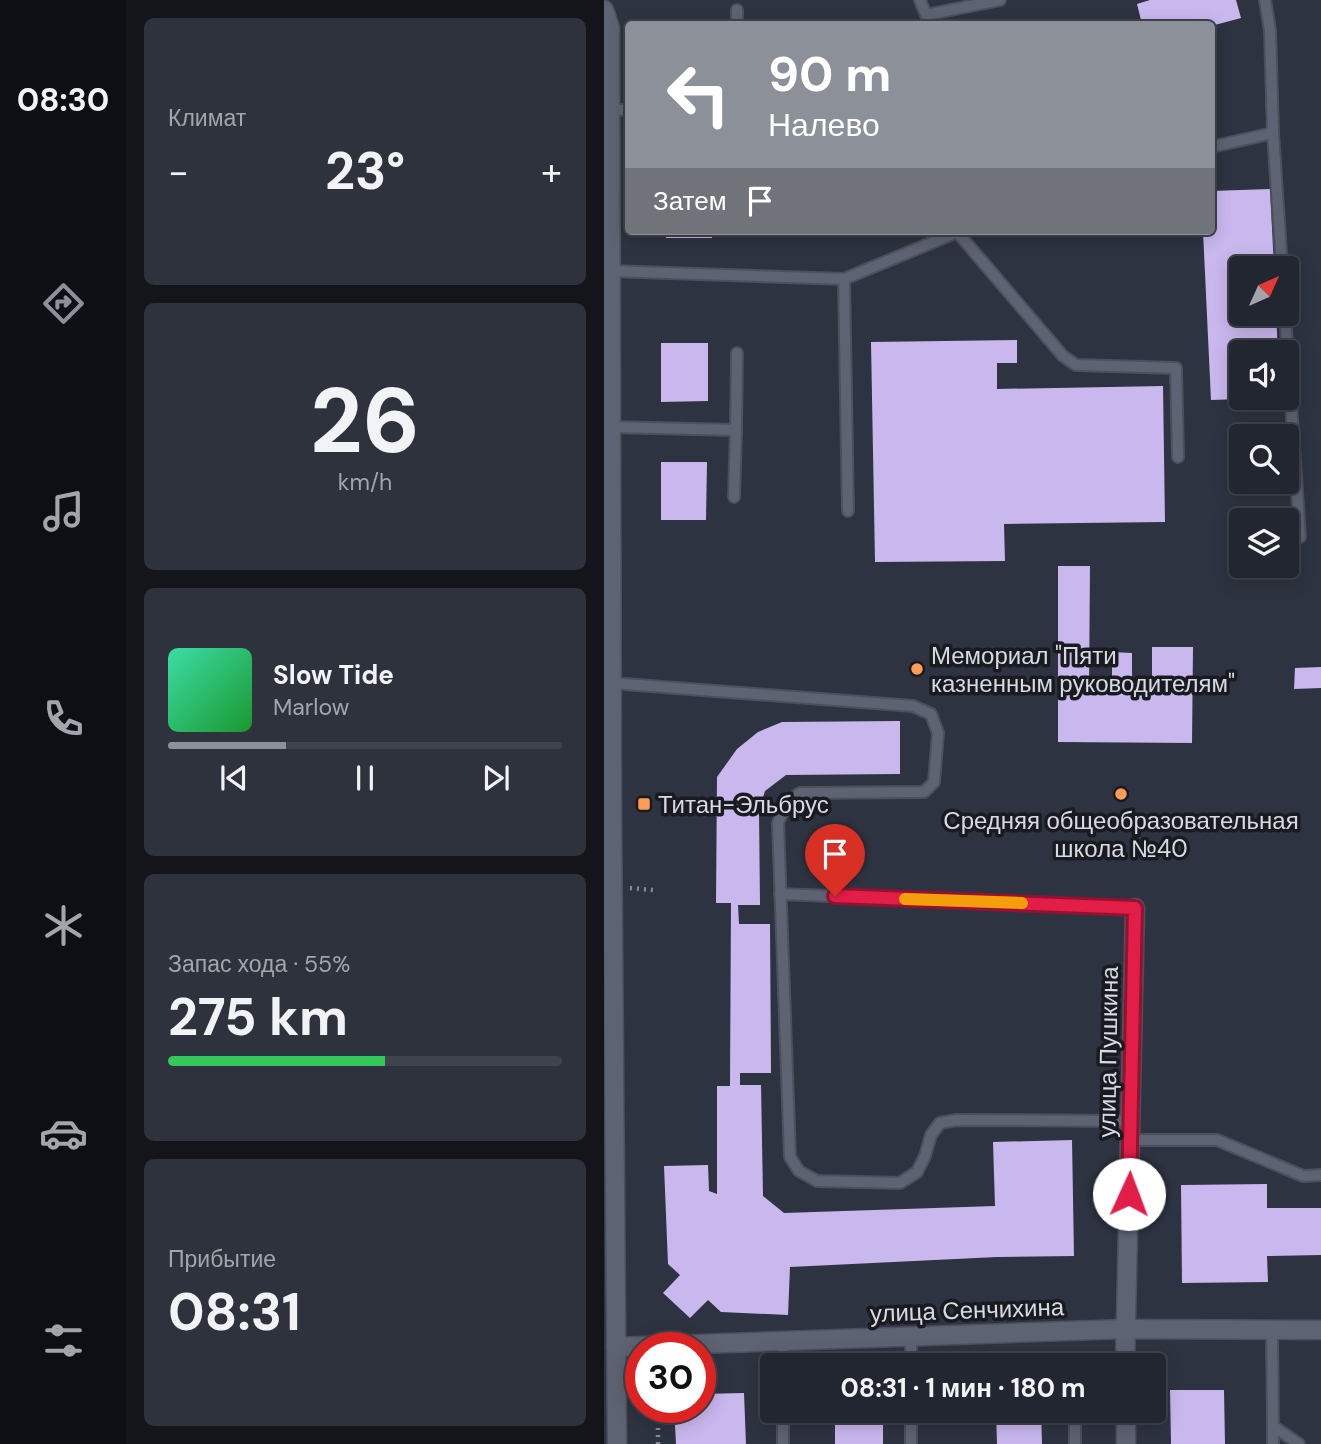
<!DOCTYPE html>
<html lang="ru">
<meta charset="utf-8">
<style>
:root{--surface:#222631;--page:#2e323d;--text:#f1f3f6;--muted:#a2a5ab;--line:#3f434d;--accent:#8c9099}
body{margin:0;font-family:"DM Sans",sans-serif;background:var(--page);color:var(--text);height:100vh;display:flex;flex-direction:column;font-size:26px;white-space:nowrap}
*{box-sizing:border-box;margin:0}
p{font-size:23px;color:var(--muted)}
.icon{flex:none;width:38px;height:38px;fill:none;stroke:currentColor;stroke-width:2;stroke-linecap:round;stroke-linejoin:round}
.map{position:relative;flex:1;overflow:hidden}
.side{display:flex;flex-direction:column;gap:18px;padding:18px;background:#13151b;width:478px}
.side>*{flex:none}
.top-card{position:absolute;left:21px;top:21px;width:590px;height:214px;border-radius:7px;box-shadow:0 4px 18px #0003,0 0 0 2px var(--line);background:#8c9099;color:#fff;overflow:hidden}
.needle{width:46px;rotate:45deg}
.fabs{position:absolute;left:625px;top:256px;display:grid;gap:14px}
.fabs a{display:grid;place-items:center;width:70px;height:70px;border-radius:7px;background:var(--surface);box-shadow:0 4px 18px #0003,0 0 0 2px var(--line);font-size:35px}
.speed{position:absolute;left:21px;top:1332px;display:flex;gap:14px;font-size:35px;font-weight:700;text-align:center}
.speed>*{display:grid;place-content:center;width:91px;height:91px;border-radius:50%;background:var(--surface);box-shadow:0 4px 18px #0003,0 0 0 2px var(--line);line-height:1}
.speed .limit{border:10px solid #d22;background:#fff;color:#111}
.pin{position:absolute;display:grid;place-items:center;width:60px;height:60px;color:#fff;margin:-72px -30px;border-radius:50% 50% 50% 0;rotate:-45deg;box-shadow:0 0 7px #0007}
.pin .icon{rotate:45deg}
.me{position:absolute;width:77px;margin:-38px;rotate:2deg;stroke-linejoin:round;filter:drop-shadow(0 0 5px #0008)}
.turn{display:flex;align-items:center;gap:24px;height:147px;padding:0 28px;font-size:32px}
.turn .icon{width:91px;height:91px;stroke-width:2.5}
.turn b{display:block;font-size:49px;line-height:60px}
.then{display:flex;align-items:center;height:66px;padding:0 28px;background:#0003;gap:14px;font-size:26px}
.big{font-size:52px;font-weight:700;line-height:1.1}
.side .widget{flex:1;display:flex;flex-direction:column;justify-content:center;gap:10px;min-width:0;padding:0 24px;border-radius:10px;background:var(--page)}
.side .dial{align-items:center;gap:0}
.dial b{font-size:91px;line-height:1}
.song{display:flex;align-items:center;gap:21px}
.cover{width:84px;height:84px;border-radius:10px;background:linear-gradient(135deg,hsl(160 70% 55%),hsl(130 70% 35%))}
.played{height:7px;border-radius:4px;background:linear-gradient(90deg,var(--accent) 30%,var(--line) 30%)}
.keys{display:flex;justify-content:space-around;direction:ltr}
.heat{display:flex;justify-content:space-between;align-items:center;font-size:38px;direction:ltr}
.charge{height:10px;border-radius:5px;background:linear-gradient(90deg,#34c759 55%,var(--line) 0)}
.trip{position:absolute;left:156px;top:1353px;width:406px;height:70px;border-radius:7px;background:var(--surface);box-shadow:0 4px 18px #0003,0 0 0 2px var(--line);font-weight:700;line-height:70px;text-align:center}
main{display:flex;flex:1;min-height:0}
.dock{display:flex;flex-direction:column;width:126px;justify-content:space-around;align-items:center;background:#0e0f14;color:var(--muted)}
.dock .icon{width:49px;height:49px}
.dock .on{color:var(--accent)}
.dock b{font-size:32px;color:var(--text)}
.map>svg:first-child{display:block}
.building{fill:#c9b8ee}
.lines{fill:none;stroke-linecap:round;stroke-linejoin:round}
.service-casing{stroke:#4c505c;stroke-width:14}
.minor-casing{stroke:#4c505c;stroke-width:21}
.tertiary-casing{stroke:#4c505c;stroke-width:21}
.path{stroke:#898c98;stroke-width:4.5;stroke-dasharray:2 5;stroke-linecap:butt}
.service{stroke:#5e6373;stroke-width:10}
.minor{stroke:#5e6373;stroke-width:18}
.tertiary{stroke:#5e6373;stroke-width:18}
.route-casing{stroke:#92132f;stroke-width:18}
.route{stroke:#e11d48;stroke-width:12}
.slow{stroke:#f59e0b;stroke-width:12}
.poi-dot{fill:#fd9c55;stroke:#191b21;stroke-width:2.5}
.labels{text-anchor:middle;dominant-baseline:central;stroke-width:7;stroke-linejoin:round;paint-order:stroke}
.poi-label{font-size:24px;fill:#d7dae3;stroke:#191b21;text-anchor:start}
.street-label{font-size:24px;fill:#d7dae3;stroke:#191b21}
</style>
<main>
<nav class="dock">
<b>08:30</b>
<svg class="icon on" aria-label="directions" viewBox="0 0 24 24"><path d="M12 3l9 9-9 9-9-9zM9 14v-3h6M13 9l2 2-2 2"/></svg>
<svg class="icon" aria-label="music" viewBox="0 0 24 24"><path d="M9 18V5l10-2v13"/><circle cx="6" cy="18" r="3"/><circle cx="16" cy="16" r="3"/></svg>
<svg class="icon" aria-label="phone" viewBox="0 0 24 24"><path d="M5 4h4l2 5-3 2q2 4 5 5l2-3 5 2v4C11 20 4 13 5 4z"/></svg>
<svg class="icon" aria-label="climate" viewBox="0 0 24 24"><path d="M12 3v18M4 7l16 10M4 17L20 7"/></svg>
<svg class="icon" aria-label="car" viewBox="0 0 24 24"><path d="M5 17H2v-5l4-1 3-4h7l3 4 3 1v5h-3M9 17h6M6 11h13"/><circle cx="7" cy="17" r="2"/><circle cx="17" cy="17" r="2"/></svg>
<svg class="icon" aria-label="filters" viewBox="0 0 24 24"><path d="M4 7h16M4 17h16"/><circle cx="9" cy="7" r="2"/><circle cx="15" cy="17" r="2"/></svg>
</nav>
<section class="side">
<div class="widget"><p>Климат</p>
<div class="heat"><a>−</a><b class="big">23°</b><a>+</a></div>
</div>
<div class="widget dial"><b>26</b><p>km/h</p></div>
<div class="widget">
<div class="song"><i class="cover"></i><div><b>Slow Tide</b><p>Marlow</p></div></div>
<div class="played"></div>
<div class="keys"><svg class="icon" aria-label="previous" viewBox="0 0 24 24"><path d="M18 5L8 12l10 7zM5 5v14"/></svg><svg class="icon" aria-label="pause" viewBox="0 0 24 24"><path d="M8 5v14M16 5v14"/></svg><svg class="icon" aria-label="next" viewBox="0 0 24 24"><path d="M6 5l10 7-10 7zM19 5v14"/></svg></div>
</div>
<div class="widget"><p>Запас хода · 55%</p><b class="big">275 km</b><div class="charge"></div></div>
<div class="widget"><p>Прибытие</p><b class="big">08:31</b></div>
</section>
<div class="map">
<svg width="718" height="1444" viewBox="0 0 718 1444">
<rect width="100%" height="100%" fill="#2e3341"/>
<g class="building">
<polygon points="546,0 632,0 637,18 607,26 538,24 533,4"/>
<polygon points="666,189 670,268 637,268 637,313 672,313 674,352 637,352 637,399 607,400 599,231 607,231 607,191"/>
<polygon points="61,231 108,231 108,238 62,238"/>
<polygon points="217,231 258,231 258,235 218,237"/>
<polygon points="413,340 413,363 393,363 393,389 559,386 561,522 400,524 401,561 271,562 267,342"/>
<polygon points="57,343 104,343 104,401 57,402"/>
<polygon points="57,462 103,462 102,520 57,520"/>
<polygon points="454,566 486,566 485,689 508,690 508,652 528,653 528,687 548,687 548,647 589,647 588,743 454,742"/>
<polygon points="718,667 718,688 690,689 691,668"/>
<polygon points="296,721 296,774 182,775 161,791 155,810 156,905 134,905 135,924 166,924 167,1073 136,1073 136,1085 157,1085 159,1196 180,1213 391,1206 389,1142 468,1140 470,1256 393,1257 186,1267 184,1315 117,1312 104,1300 86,1318 59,1293 76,1275 64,1264 60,1166 104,1165 105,1191 113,1194 113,1086 126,1086 127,903 112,903 113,777 133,749 154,732 178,722"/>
<polygon points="663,1184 663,1208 718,1208 718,1255 663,1256 664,1282 578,1283 577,1185"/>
<polygon points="566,1390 620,1390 621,1444 567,1444"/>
<polygon points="140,1393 142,1444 72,1444 70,1407 96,1407 96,1394"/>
<rect x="231" y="1410" width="48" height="34"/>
<polygon points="392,1410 437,1410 438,1444 393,1444"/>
</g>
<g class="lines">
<defs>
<g id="service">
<polyline points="316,0 322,15 396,0"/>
<polyline points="133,24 133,10"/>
<polyline points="6,110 24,110"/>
<polyline points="669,133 678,268"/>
<polyline points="607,147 669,133 666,30 661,0"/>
<polyline points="354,233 459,356 472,365 572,368 574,457"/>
<polyline points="6,271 240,279 356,231"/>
<polyline points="240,279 244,511"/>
<polyline points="681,313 696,537"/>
<polyline points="6,427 132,430 133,353"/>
<polyline points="130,497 132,430"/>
<polyline points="7,683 309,706 327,714 334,733 330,782 320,792 196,793 182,803 174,823 186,1157 195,1171 213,1181 296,1183 313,1172 321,1156 327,1135 336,1123 353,1120 527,1121"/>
<polyline points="176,894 531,908"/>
<polyline points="527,1140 613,1140 699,1176 718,1175"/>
<polyline points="668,1330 669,1426 695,1444"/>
<polyline points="307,1337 307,1365"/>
<polyline points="179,1365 179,1341"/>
<polyline points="307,1410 307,1444"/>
<polyline points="471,1410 471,1444"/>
<polyline points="179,1444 179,1410"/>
<polyline points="669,1444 669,1426"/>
</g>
<g id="minor">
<polyline points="521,1365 531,908"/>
<polyline points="522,1410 522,1444"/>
</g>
<g id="tertiary">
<polyline points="0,10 6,28 8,818 13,1444"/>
<polyline points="12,1347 521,1329 718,1330"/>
</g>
</defs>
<use href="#service" class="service-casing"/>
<use href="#minor" class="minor-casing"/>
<use href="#tertiary" class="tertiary-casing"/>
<g class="path">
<polyline points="26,888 49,890"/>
<polyline points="54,1407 54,1444"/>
</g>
<use href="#service" class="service"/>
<use href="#minor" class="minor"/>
<use href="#tertiary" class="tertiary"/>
</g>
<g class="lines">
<defs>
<polyline id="route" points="231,896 531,908 525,1194"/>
</defs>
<use href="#route" class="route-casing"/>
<use href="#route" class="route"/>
<polyline class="slow" points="301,899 418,903"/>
</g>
<g class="poi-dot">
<circle cx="313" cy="669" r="7"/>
<circle cx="517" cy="794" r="7"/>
<rect x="33" y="797" width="14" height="14" rx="3.5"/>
</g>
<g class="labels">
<g class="poi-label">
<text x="327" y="655">Мемориал "Пяти<tspan x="327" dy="28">казненным руководителям"</tspan></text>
<text x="54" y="804">Титан-Эльбрус</text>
<text x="517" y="820" text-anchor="middle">Средняя общеобразовательная<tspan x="517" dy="28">школа №40</tspan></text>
</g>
<g class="street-label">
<text transform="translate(504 1052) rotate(-89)">улица Пушкина</text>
<text transform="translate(363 1310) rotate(-2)">улица Сенчихина</text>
</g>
</g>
</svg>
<div class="fabs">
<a><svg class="needle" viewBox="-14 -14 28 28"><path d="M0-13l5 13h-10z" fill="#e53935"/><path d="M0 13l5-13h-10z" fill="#a2a5ab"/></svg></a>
<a><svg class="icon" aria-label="sound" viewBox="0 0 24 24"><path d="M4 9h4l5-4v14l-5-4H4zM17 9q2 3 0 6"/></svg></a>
<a><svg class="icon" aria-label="search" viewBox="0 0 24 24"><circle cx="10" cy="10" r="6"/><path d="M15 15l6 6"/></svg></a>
<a><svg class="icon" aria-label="layers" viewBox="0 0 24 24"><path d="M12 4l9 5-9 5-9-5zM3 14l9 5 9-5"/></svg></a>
</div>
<div class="speed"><div class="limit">30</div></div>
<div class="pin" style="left:231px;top:896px;background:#d93025"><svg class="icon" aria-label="arrive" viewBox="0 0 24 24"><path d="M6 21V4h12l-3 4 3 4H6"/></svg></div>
<svg class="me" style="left:525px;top:1194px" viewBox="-20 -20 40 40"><circle r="19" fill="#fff"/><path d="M0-13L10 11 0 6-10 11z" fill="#e11d48"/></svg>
<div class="trip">08:31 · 1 мин · 180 m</div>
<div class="top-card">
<div class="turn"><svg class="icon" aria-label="left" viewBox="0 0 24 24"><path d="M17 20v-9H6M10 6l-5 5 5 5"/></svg><div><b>90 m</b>Налево</div></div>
<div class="then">Затем<svg class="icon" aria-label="arrive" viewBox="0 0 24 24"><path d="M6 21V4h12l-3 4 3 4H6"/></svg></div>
</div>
</div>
</main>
